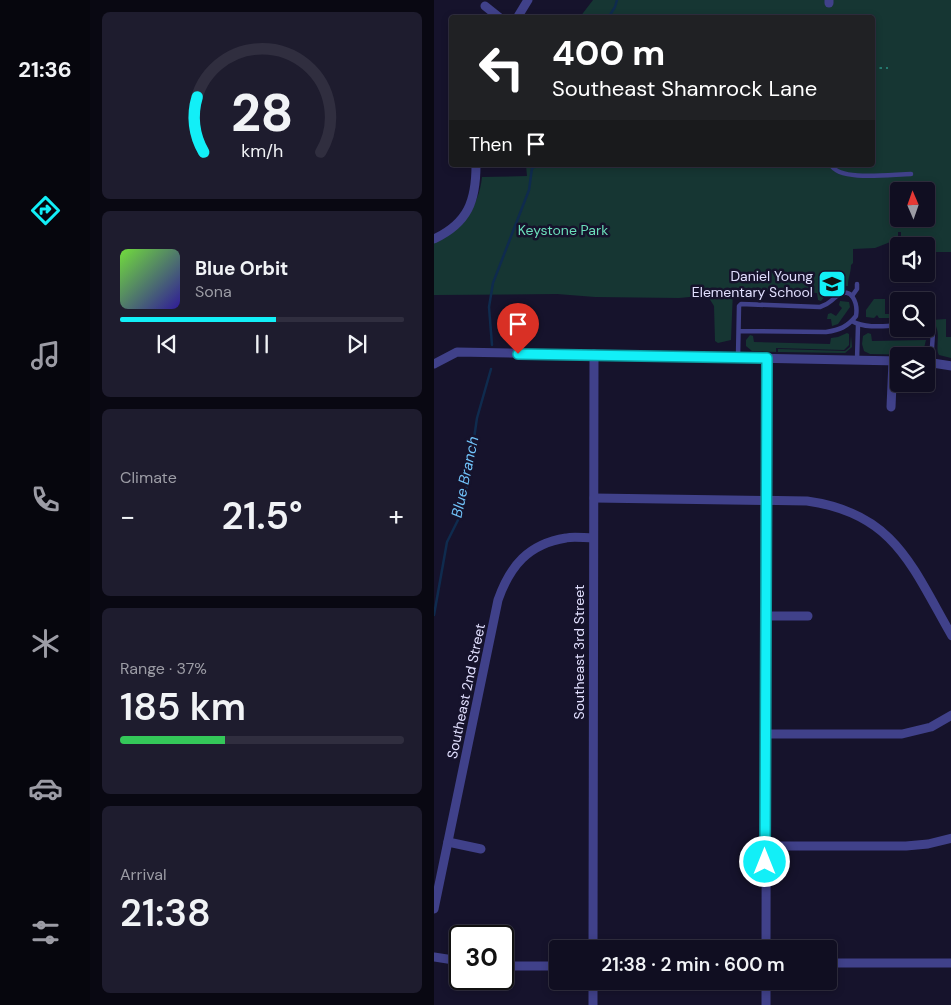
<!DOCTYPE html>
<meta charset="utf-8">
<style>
:root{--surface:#100e21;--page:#1e1c2e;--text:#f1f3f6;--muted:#9c9ca5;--line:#302e3f;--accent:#12eff7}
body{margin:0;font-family:"DM Sans",sans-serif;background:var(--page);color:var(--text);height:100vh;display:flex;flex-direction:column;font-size:19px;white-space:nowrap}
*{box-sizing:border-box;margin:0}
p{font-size:16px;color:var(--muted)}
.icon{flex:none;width:28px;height:28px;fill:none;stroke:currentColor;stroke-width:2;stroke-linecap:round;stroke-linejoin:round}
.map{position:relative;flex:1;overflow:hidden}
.panel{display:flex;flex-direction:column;gap:12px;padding:12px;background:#090812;width:344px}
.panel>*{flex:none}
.hud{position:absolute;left:15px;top:15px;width:426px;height:152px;border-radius:5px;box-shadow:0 2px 8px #0003,0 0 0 1px var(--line);background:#202124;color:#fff;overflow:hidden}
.needle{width:32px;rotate:358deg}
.fabs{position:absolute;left:456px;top:182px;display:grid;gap:10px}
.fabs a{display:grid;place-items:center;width:45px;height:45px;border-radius:5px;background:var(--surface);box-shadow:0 2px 8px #0003,0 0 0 1px var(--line);font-size:25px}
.speed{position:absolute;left:15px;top:925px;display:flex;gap:10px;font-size:25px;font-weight:700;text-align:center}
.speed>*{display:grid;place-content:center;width:65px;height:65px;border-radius:50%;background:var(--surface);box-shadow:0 2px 8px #0003,0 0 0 1px var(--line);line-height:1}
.speed .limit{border:2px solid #111;border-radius:8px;background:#fff;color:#111}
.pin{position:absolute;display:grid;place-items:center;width:42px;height:42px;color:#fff;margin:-51px -21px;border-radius:50% 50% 50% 0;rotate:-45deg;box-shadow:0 0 5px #0007}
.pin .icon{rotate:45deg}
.me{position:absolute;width:55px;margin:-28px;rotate:0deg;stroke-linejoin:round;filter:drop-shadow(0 0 4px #0008)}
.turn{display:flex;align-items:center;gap:18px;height:105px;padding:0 20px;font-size:22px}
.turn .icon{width:65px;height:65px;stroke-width:2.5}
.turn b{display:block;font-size:35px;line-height:42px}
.then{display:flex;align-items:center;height:48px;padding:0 20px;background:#0003;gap:10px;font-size:19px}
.big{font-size:38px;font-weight:600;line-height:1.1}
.panel .tile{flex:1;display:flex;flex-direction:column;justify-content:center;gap:8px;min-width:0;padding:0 18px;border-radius:8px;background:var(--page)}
.panel .dial{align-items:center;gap:0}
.dial svg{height:130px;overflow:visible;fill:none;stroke:var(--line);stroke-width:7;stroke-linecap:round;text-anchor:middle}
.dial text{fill:var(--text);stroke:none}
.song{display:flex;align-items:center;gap:15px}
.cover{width:60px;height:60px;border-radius:8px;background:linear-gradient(135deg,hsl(100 70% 55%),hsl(250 70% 35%))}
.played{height:5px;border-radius:2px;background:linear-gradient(90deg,var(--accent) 55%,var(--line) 55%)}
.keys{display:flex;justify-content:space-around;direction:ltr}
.heat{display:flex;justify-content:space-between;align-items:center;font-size:28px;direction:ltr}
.charge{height:8px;border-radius:4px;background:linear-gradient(90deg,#34c759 37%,var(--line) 0)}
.trip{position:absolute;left:115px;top:940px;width:288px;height:50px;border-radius:5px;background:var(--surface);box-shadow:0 2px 8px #0003,0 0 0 1px var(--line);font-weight:600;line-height:50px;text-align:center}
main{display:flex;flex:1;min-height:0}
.dock{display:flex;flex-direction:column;width:90px;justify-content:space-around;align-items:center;background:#06060d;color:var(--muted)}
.dock .icon{width:35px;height:35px}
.dock .selected{color:var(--accent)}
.dock b{font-size:22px;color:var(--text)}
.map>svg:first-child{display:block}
.green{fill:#163633;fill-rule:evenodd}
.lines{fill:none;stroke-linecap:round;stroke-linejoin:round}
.stream{stroke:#0f2b4e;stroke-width:2.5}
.path{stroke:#35bcab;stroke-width:1;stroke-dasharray:2.5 4;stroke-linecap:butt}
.service{stroke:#40418a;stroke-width:4.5}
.minor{stroke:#40418a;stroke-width:9}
.route-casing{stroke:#0c9ba1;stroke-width:12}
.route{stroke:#12eff7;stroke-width:9}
.labels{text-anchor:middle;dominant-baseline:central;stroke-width:5;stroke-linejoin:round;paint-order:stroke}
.park-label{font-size:14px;fill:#6bdeba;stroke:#16132c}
.poi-label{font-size:14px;fill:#e1dffe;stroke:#16132c;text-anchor:end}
.street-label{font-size:14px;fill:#e1dffe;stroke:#16132c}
.water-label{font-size:15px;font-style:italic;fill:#71c3fa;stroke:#16132c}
</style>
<main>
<nav class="dock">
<b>21:36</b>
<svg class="icon selected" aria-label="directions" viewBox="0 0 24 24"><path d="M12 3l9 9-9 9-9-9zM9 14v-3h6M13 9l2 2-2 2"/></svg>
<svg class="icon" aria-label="music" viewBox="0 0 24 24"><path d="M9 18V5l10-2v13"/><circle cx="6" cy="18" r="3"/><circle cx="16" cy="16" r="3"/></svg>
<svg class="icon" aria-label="phone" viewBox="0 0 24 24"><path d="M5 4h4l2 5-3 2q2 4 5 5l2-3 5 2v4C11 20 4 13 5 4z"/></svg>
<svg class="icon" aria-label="climate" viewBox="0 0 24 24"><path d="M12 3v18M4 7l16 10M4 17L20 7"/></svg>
<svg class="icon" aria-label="car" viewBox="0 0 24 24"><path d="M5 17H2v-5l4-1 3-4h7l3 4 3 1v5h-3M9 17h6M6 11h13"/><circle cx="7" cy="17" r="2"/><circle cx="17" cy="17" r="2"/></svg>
<svg class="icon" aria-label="filters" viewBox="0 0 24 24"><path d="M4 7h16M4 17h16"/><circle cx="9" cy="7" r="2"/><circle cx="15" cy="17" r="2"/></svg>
</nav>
<section class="panel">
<div class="tile dial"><svg viewBox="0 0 100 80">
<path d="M14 69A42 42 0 1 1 86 69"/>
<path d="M14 69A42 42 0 0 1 10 35" stroke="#12eff7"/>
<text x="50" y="56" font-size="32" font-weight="700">28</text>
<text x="50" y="72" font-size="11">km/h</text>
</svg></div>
<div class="tile">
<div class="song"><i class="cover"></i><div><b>Blue Orbit</b><p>Sona</p></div></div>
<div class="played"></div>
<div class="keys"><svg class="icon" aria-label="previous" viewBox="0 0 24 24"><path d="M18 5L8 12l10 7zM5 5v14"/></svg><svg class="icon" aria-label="pause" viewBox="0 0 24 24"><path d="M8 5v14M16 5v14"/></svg><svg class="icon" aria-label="next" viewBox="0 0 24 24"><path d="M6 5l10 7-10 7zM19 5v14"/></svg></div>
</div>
<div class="tile"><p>Climate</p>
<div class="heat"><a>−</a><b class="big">21.5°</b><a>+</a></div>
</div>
<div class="tile"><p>Range · 37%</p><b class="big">185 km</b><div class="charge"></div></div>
<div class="tile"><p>Arrival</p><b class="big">21:38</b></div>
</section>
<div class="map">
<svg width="518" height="1005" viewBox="0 0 518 1005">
<rect width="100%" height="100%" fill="#16132c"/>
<g class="green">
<path d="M159,0H517V252H493L492,246H467V232H464V239L441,248L419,249V263L417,265C417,273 414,277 414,286C401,285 395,291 387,301L384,300L383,293L299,290L297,340L284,343L281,341L280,306L275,298L266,296L245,298L161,297L123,294L0,295V243C27,231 45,207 48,177L93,176L92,165H439V18L146,17ZM465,191H492V219H465Z"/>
<polygon points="440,299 451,299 451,314 461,314 461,318 445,318 443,315 440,318 432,317 432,310"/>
<polygon points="406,301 415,302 416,307 404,324 398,326 397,319 393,319 394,314 397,313 402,316 408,308 405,305"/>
<path d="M512,319V337H517V358L505,355L504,353C502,342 508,329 497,320Z"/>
<polygon points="413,333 415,334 415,345 410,350 342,348 342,352 318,351 312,346 312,340 316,335 319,336 320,342 396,344 397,338 404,337"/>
<polygon points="434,333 437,334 438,341 492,340 489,352 485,355 436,354 430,351 428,344 429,336"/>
<polygon points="417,336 418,347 411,353 344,352 344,349 411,351 416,347"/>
</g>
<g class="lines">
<g class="stream">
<polyline points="174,18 181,7 183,0"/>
<polyline points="58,345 55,307 59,283 95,190 98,168 105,165"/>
<polyline points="0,615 13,542 26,516 33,486 43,418 57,369"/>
</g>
<polyline class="path" points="439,68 454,68"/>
<g class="service">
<path d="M397,165C406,182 459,174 477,174"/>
<polyline points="418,296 423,289 423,284"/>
<path d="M418,321C431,329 450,326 465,325"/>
<polyline points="492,325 499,332 497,363"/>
<path d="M304,357L305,306L307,304L386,307C396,304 395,302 403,296C418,285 424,304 422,316C413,327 406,330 392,332L305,331"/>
<polyline points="423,360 424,325"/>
</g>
<g class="minor">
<polyline points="395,3 395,0"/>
<polyline points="51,6 66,18"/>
<polyline points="83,18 94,0"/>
<path d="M0,239C34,223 42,201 42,165"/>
<polyline points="492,362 518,366"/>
<polyline points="0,364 23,352 465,361"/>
<polyline points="457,407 459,361"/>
<path d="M160,498L373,501C461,513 478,567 518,636"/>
<polyline points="332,616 374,616"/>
<polyline points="331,734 468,734 497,727 518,715"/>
<polyline points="14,842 47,849"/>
<polyline points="331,846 472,846 494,844 518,838"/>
<path d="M0,909L64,600C76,566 94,544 132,538C140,536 150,538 159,538"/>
<polyline points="159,949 160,354"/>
<polyline points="332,949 333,358"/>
<polyline points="0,957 26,961"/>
<polyline points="394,963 518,963"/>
<polyline points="69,966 124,966"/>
<polyline points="159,981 159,1005"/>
<polyline points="332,981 332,1005"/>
</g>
</g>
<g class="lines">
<defs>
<polyline id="route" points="84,354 333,358 331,862"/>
</defs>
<use href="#route" class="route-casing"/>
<use href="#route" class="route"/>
</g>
<defs>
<symbol id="school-square" viewBox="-11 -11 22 22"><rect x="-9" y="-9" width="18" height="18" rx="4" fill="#12eff7" stroke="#16132c"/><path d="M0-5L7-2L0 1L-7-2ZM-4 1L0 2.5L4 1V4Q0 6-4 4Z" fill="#111"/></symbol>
</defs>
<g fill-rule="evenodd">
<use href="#school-square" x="382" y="268" width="32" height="32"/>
</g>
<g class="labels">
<g class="park-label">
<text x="129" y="230">Keystone Park</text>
</g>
<g class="poi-label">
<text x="379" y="276">Daniel Young<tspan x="379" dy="16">Elementary School</tspan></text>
</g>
<g class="street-label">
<text transform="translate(145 652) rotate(-90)">Southeast 3rd Street</text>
<text transform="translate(32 691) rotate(-78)">Southeast 2nd Street</text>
</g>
<g class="water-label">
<text transform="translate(31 477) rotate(-78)">Blue Branch</text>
</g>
</g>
</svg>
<div class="fabs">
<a><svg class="needle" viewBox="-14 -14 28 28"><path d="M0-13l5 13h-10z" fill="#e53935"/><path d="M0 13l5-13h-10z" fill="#9c9ca5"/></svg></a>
<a><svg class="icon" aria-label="sound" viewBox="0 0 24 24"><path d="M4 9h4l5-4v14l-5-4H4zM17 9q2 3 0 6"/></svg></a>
<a><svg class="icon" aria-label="search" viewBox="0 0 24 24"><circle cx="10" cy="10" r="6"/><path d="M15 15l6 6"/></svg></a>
<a><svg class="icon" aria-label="layers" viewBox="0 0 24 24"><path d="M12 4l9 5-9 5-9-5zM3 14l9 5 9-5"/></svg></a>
</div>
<div class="speed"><div class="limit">30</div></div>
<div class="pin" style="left:84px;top:354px;background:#d93025"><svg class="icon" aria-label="arrive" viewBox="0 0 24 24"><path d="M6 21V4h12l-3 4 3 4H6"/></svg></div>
<svg class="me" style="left:331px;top:862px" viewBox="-20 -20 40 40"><circle r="17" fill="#12eff7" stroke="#fff" stroke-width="3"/><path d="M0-11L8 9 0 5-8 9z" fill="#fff"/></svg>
<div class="trip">21:38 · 2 min · 600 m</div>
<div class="hud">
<div class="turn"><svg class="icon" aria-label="left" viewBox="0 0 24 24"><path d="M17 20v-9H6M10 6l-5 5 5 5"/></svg><div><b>400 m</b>Southeast Shamrock Lane</div></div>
<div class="then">Then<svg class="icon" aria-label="arrive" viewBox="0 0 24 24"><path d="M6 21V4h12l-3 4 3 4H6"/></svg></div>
</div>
</div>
</main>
